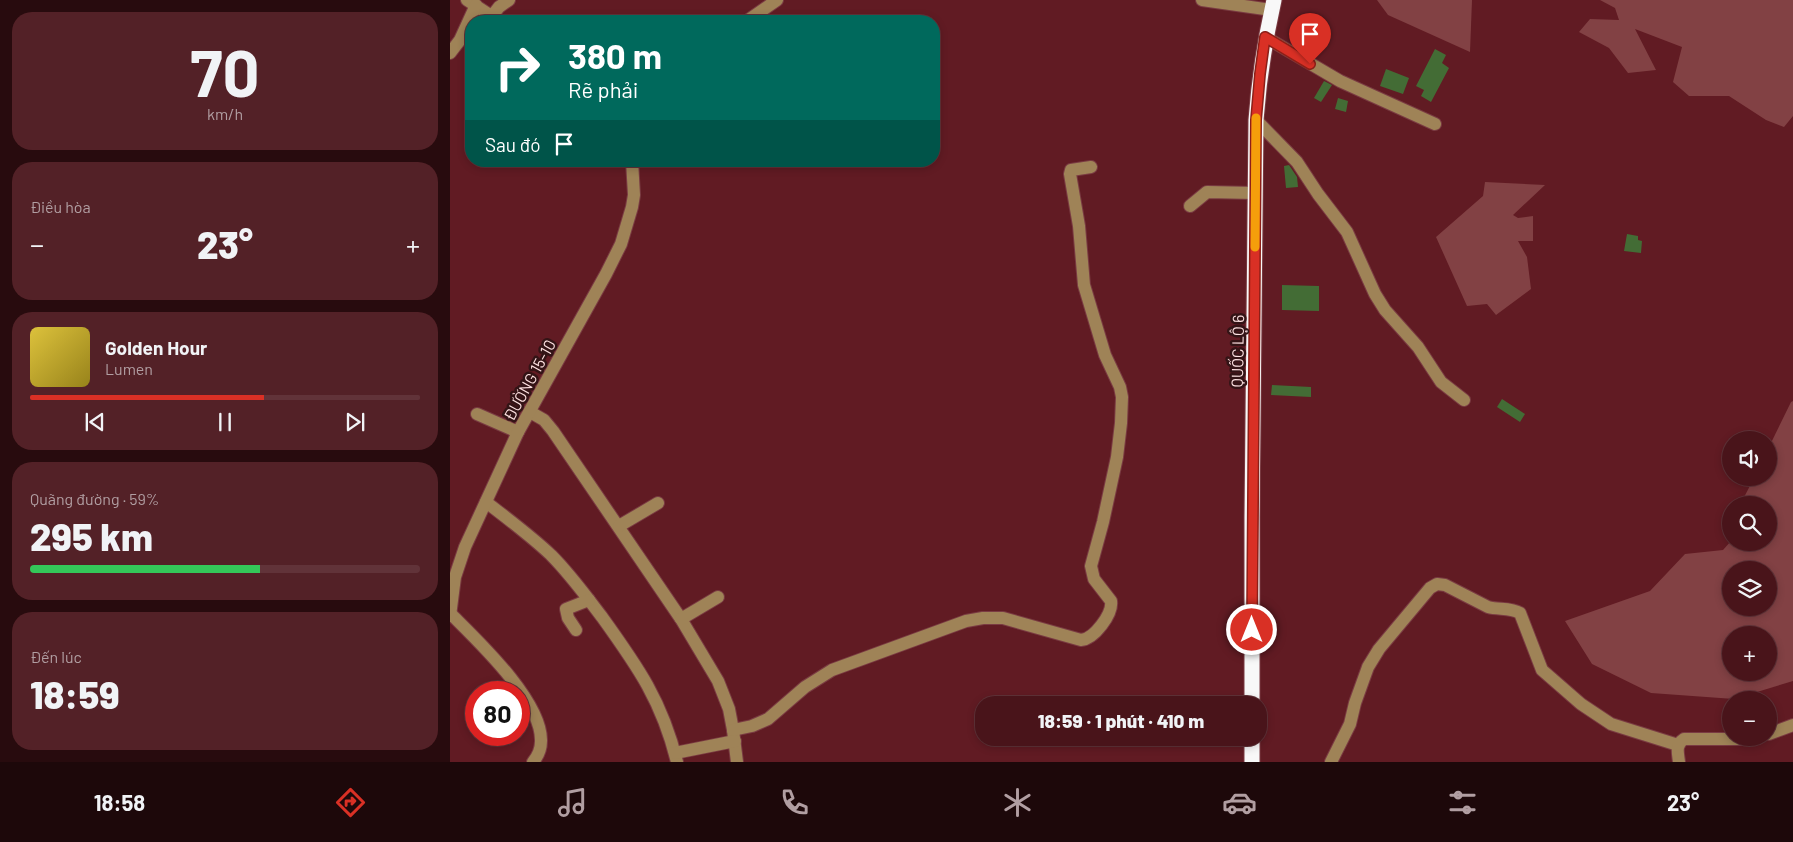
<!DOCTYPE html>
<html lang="vi">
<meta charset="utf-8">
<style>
:root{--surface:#49141a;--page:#532127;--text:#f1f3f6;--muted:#b19ea2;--line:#613339;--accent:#d93025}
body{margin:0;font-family:Barlow,sans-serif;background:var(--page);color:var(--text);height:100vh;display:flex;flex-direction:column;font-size:19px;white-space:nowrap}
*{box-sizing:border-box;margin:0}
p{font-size:16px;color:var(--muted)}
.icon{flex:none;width:28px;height:28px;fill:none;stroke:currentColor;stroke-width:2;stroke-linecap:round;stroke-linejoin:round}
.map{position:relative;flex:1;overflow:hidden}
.details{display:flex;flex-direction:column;gap:12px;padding:12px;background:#280b0e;width:450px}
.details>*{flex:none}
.hud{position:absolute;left:15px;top:15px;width:475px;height:152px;border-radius:20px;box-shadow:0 2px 8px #0003,0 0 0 1px var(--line);background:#00695c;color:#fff;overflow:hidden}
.fabs{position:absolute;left:1272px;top:431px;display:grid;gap:10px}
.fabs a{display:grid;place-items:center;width:55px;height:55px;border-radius:50%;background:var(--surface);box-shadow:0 2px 8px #0003,0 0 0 1px var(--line);font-size:25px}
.speed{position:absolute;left:15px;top:681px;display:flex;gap:10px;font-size:25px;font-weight:700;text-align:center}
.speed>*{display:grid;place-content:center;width:65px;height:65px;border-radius:50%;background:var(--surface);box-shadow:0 2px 8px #0003,0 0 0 1px var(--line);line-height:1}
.speed .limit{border:8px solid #d22;background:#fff;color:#111}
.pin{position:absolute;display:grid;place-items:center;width:42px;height:42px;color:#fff;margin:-51px -21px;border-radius:50% 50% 50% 0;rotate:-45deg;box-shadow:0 0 5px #0007}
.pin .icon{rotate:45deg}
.me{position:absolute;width:55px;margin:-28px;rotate:0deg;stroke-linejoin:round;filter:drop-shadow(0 0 4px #0008)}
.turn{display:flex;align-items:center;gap:18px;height:105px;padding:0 20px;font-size:22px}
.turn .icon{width:65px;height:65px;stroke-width:2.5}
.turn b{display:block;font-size:35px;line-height:42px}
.then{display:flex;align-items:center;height:48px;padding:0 20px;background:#0003;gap:10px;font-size:19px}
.big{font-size:38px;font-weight:800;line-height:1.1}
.details .widget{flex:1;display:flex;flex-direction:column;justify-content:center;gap:8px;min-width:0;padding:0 18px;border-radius:20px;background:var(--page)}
.details .dial{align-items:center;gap:0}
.dial b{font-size:65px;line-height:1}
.song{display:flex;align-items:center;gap:15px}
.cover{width:60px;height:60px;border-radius:8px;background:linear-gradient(135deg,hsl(50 70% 55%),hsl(50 70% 35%))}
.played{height:5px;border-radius:2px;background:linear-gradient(90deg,var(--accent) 60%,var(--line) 60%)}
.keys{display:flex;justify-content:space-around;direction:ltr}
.heat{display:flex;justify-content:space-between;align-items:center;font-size:28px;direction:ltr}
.charge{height:8px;border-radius:4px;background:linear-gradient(90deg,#34c759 59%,var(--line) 0)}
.trip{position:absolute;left:525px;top:696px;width:292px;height:50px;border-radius:20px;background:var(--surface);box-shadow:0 2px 8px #0003,0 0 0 1px var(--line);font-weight:800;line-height:50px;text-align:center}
.tab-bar{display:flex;height:80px;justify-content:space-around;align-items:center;background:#1d080a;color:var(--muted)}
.tab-bar .icon{width:35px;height:35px}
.tab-bar .selected{color:var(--accent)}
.tab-bar b{font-size:22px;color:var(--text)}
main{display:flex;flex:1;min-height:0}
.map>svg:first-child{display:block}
.green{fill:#824144;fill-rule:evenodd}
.building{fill:#436c35}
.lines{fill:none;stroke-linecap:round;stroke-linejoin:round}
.minor-casing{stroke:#7a3b42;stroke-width:14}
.highway-casing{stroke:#7a3b42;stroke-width:17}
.minor{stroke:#9f8357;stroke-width:12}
.highway{stroke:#f8f8f8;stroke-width:15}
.route-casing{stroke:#8d1f18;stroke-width:12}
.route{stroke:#d93025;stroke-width:9}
.slow{stroke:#f59e0b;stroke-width:9}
.labels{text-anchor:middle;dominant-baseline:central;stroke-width:5;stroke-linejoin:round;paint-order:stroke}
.street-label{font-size:16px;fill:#fee2e2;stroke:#331416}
</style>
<main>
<section class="details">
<div class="widget dial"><b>70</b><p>km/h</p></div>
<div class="widget"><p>Điều hòa</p>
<div class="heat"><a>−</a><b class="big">23°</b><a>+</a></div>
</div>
<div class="widget">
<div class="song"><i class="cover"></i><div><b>Golden Hour</b><p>Lumen</p></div></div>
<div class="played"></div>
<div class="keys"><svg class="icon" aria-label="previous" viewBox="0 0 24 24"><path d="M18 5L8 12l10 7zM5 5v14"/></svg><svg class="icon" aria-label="pause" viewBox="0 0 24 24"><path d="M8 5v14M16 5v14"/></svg><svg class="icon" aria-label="next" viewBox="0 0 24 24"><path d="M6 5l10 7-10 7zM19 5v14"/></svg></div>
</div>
<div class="widget"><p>Quãng đường · 59%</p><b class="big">295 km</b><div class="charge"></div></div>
<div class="widget"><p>Đến lúc</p><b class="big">18:59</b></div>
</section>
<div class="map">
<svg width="1343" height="762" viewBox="0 0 1343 762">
<rect width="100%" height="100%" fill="#611b23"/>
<g class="green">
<polygon points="927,0 1022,0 1020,52 938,15"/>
<polygon points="1150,0 1343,0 1343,116 1334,127 1316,120 1279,96 1239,96 1223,82 1232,47 1185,29 1206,70 1178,73 1159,48 1129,32 1140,19 1169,20 1165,8"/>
<polygon points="1035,182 1095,185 1063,215 1068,218 1083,216 1083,241 1068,241 1077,257 1081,289 1046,315 1037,304 1017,306 986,237 1033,196"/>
<path d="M1343,401V681L1284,699L1201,693L1142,664L1115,621L1200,591L1235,554L1273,550L1281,541V542H1319V505H1290L1304,478H1319V447L1341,402ZM1281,570H1319V608H1281ZM1281,635H1319V672H1281Z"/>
</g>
<g class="building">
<polygon points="985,49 996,55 992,63 999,68 981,102 971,96 974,90 966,86"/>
<polygon points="936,69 959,78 953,94 930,86"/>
<polygon points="874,81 882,85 871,102 864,98"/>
<polygon points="888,98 898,101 896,112 885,109"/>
<polygon points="839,165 847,177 848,187 836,188 834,166"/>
<polygon points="1177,234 1188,236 1188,240 1192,241 1191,253 1174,251"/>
<polygon points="832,285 869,286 869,311 832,310"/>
<polygon points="822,385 861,387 861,397 821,395"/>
<polygon points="1052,399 1075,414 1070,422 1047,407"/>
</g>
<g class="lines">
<defs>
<g id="minor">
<polyline points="17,0 49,21"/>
<polyline points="752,0 822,10"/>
<polyline points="42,16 49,7 59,0"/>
<polyline points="297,21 327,0"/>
<polyline points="815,37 890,81 985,124"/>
<polyline points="0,53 10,40 26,5"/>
<polyline points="806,120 847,162 868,194 897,232 925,294 935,310 968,347 991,382 1014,400"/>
<polyline points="740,206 757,192 805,193"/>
<polyline points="80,412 94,420 103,431 231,619 268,681 279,709 283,730 287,762"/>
<polyline points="27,414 68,432"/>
<path d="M36,502C58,519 81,536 101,555C120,574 136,596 152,617C188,667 212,701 227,762"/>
<polyline points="169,526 208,503"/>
<path d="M1,614C28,641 92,701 91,741C91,749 88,756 83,762"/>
<polyline points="0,616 5,577 15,547 68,432 156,274 171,244 182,207 184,195 182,161"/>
<polyline points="231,619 268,597"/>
<polyline points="126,630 118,618 116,609 139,600"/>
<path d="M283,730L302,726L318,719L355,687L382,670L516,621L533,618H553L631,640C644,639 663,614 661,601L644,579L641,566L653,522L667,457L671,423L672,397L670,387L655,355L634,285L629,226L620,174L621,170L641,167"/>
<polyline points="1319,734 1343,725"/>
<polyline points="225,753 285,741"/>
<path d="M881,762L900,724L905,703L918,667L929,649L980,588L987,584L995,585L1038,607C1049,610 1060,607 1070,613L1092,670L1131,704L1161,724L1228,745"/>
<path d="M1229,762C1228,753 1225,745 1234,739H1296L1308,738"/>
</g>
<g id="highway">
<path d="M802,705V518L806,120C809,79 815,40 824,0"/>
<polyline points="802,738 802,762"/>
</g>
</defs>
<use href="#minor" class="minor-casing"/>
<use href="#highway" class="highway-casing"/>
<use href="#minor" class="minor"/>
<use href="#highway" class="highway"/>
</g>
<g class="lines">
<defs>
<polyline id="route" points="802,630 806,120 810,74 815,37 860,64"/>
</defs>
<use href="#route" class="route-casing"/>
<use href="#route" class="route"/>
<polyline class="slow" points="805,247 806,118"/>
</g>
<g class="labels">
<g class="street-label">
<text transform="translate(787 351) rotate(-89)">QUỐC LỘ 6</text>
<text transform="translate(79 380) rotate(-61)">ĐƯỜNG 15-10</text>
</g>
</g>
</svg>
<div class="fabs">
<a><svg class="icon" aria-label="sound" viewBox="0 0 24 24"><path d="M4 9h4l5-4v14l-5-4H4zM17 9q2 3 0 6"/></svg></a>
<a><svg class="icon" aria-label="search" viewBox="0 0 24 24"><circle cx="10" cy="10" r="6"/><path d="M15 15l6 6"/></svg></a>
<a><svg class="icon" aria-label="layers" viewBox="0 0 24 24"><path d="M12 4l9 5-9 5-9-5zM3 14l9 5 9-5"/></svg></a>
<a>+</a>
<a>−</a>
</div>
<div class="speed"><div class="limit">80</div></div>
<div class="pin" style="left:860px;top:64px;background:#d93025"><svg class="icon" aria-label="arrive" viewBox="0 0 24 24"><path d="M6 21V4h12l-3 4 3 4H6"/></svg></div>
<svg class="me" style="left:802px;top:630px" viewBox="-20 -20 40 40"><circle r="17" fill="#d93025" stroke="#fff" stroke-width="3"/><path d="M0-11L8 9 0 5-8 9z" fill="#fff"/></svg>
<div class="trip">18:59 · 1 phút · 410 m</div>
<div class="hud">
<div class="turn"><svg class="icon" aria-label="right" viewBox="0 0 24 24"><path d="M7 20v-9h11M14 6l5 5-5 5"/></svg><div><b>380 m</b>Rẽ phải</div></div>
<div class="then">Sau đó<svg class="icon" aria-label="arrive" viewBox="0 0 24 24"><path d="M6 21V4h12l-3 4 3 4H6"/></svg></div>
</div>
</div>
</main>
<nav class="tab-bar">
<b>18:58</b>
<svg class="icon selected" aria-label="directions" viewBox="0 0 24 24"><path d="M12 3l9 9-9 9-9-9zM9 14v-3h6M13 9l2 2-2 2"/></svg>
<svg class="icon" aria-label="music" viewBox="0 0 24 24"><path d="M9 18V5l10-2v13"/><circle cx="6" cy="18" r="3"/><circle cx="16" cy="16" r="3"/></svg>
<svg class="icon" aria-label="phone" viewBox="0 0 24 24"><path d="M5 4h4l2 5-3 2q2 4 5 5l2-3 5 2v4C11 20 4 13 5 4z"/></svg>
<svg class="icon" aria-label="climate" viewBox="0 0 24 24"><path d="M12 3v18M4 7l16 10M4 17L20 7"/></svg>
<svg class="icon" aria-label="car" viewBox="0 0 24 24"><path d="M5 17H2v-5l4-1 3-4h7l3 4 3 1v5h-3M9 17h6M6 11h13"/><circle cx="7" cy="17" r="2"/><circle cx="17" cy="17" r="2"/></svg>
<svg class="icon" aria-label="filters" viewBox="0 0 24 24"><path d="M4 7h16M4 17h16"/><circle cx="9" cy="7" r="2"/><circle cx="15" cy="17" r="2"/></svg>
<b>23°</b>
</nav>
